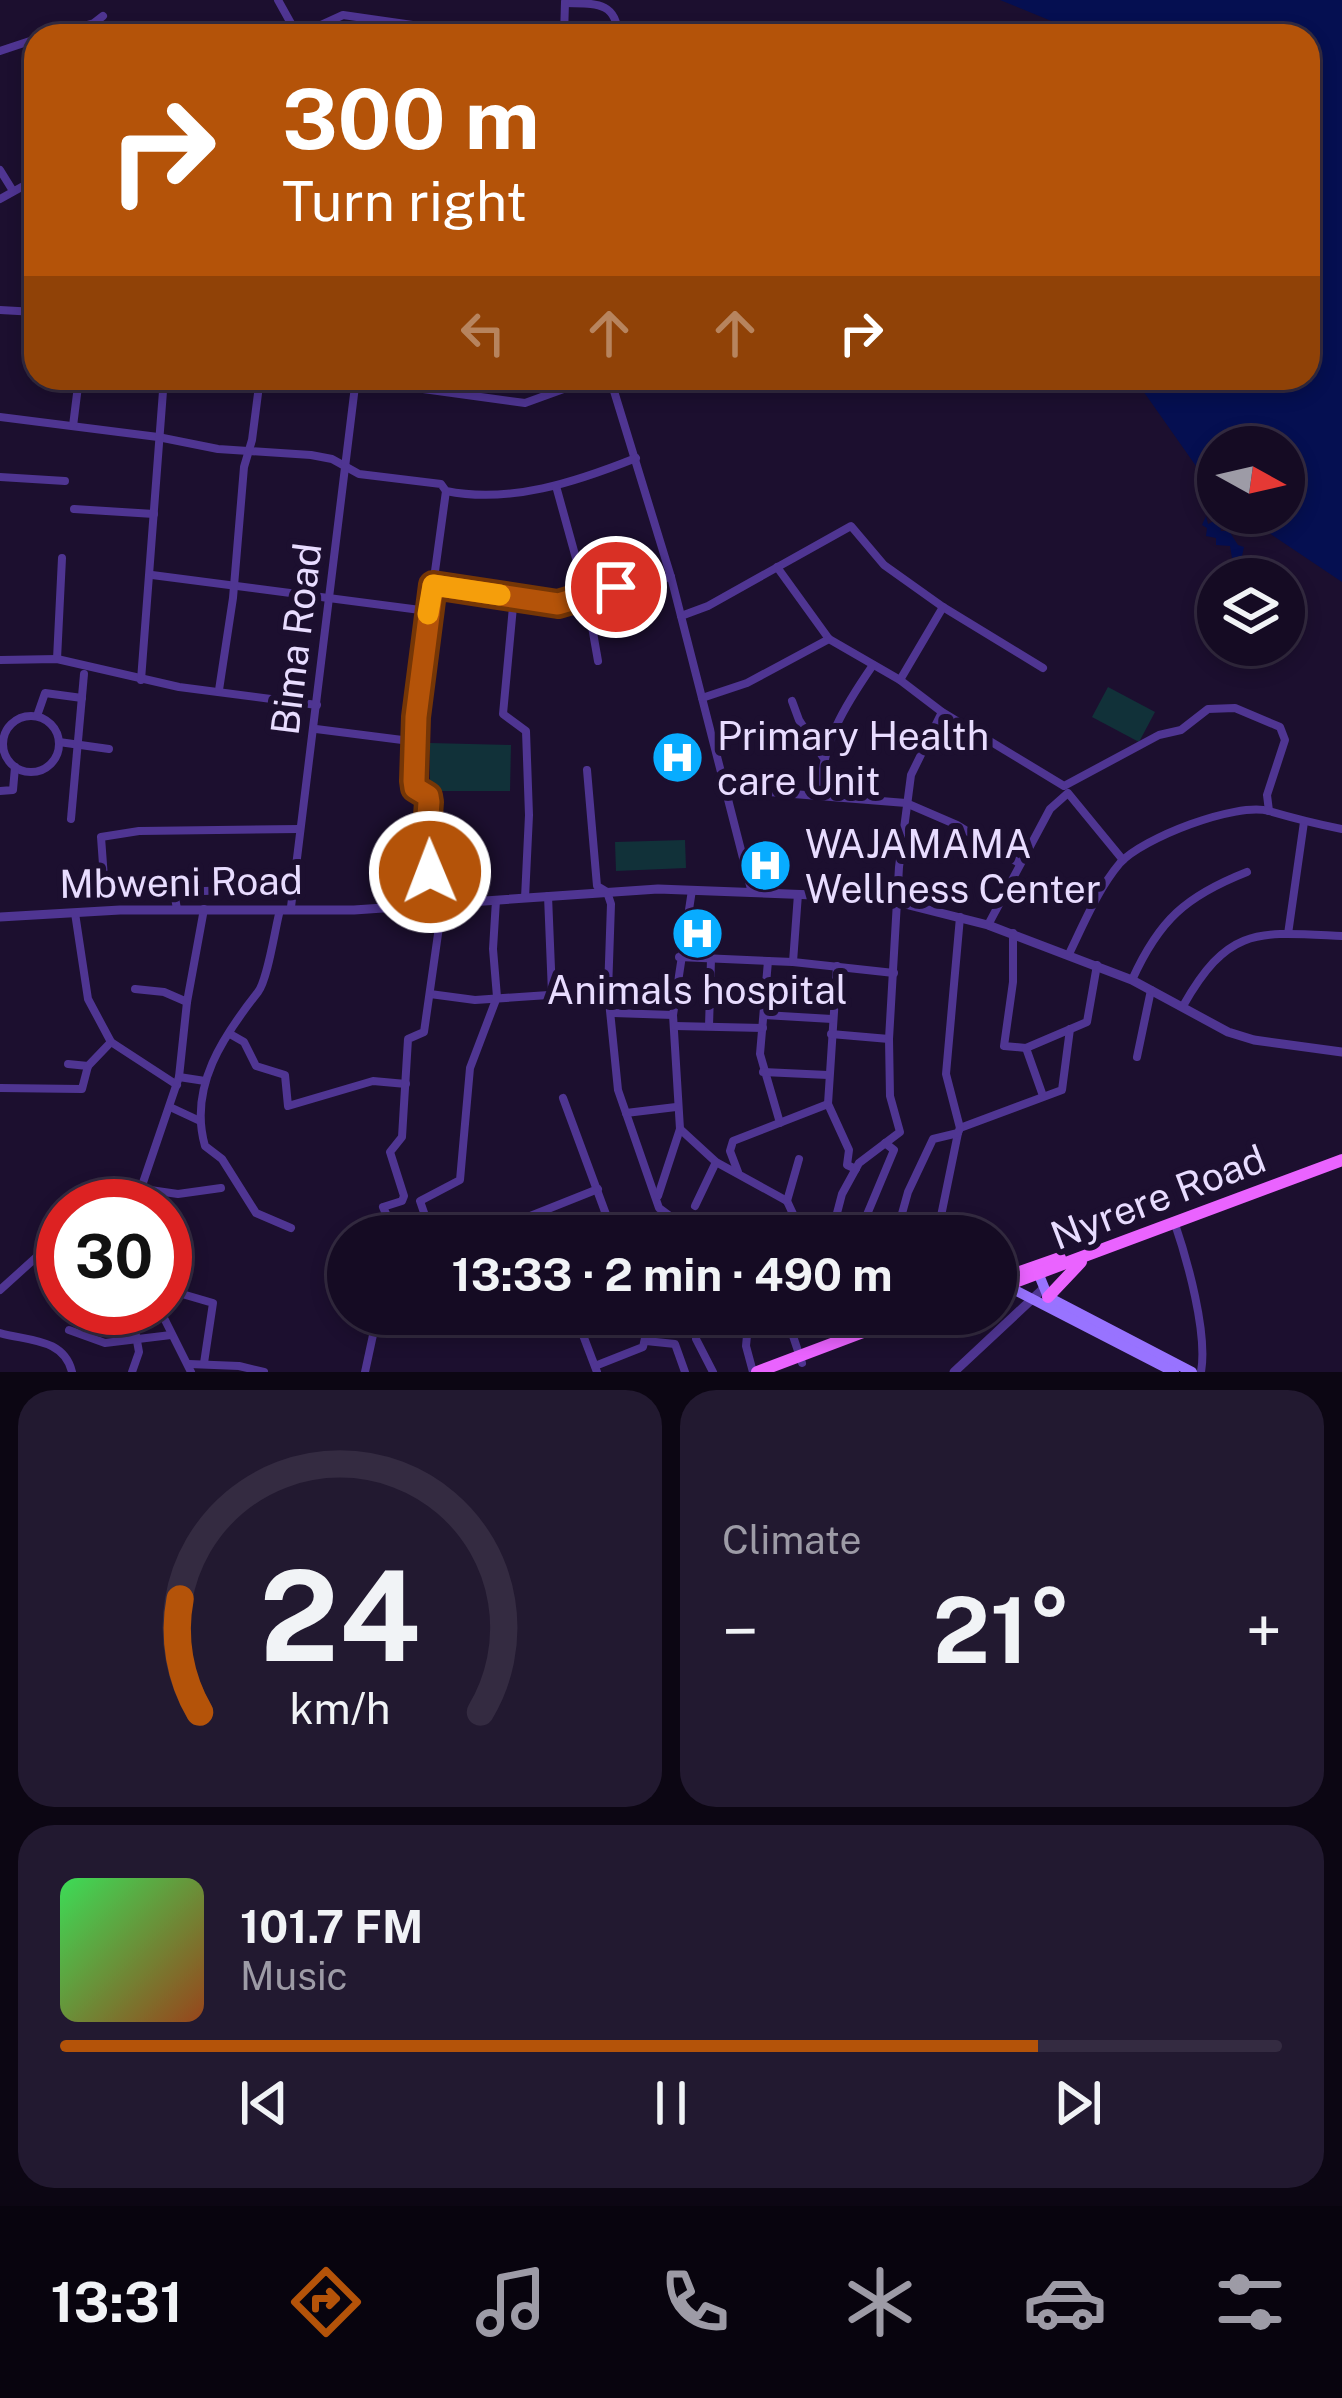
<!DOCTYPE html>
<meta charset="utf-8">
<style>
:root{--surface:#150b23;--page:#221930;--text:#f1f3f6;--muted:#9d9ba6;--line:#342b41;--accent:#b45309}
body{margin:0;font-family:"Public Sans",sans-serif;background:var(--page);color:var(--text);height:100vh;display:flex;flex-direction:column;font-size:45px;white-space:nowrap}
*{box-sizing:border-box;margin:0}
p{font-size:39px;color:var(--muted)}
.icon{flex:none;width:66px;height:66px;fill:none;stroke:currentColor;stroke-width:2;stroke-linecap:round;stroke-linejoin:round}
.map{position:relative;height:1372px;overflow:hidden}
.side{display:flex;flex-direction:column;gap:18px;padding:18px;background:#0c0613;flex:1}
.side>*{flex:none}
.guide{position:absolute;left:24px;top:24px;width:1296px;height:366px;border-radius:36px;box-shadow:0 6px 18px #0003,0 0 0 3px var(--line);background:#b45309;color:#fff;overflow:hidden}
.needle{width:78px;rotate:98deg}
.buttons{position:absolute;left:1197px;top:426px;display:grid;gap:24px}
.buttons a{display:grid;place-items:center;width:108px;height:108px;border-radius:50%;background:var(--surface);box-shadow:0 6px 18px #0003,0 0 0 3px var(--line);font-size:60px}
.speed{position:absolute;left:36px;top:1179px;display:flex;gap:24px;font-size:60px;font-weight:700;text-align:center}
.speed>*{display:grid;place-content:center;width:156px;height:156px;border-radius:50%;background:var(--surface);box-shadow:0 6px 18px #0003,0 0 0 3px var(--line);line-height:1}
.speed .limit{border:18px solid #d22;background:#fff;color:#111}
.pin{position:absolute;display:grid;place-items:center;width:102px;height:102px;color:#fff;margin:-51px;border:6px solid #fff;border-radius:50%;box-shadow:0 3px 12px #0007}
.me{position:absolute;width:132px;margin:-66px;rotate:359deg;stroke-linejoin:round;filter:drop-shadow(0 0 9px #0008)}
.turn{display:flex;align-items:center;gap:42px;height:252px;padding:0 60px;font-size:54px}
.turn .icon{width:156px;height:156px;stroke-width:2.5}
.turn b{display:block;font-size:84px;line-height:102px}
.lanes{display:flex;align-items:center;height:114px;padding:0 60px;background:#0003;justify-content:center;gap:60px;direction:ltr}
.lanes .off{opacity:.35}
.big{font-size:90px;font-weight:700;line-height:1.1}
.side .card{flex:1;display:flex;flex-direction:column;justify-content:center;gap:18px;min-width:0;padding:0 42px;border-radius:36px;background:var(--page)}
.side .dial{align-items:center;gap:0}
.dial svg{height:312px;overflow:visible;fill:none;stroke:var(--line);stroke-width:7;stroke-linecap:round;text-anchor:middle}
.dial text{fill:var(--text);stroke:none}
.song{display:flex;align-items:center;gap:36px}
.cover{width:144px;height:144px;border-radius:18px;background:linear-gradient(135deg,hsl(130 70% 55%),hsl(20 70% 35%))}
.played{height:12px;border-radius:6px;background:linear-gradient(90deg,var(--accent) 80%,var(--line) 80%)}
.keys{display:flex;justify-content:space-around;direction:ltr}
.heat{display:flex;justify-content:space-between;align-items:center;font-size:66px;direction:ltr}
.side .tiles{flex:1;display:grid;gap:18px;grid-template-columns:1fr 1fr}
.card:last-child{grid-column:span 2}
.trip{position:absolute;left:327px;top:1215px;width:690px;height:120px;border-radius:60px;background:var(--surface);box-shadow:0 6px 18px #0003,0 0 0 3px var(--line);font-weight:700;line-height:120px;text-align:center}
.dock{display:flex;height:192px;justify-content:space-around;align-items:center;background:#08040e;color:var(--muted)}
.dock .icon{width:84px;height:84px}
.dock .on{color:var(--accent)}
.dock b{font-size:54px;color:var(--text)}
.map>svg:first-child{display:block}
.green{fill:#113139}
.water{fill:#050f51}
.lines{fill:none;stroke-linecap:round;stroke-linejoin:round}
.minor{stroke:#4f3592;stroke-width:8}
.tertiary{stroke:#4f3592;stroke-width:9}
.secondary{stroke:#9873ff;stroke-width:10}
.primary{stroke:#ea63ff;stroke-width:12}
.route-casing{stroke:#753606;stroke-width:30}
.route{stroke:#b45309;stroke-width:21}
.slow{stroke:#f59e0b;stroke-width:21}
.labels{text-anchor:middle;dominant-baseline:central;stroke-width:12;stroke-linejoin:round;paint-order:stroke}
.street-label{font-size:39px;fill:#e8dcff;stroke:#1c0f2f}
.poi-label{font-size:39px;fill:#e8dcff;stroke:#1c0f2f;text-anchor:start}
</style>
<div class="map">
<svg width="1342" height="1372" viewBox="0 0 1342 1372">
<rect width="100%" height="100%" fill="#1c0f2f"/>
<g class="green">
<polygon points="1108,687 1155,712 1139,742 1092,717"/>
<polygon points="430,743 511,745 510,791 430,791"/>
<polygon points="685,840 686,868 616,871 615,842"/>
</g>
<g class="water">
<polygon points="1000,0 1342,0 1342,582 1272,535 1246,513 1284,513 1284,447 1218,447 1218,489 1203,476 1134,378 1308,378 1308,36 1088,36"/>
<polygon points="1206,516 1208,524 1218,519 1221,531 1229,531 1238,545 1244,547 1242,556 1232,558 1230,546 1216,545 1216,538 1206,536 1207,528 1202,525"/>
</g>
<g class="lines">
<g class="minor">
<polyline points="278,0 298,36"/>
<path d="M565,3C593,4 617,0 618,36"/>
<polyline points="48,36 94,23 103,16"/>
<polyline points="297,36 343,15 489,36"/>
<polyline points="564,36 565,2"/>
<polyline points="689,36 698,33 704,36"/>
<polyline points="727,36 731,25"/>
<polyline points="0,51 36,39"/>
<polyline points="0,170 13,191"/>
<polyline points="0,199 36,179"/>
<polyline points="0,310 36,312"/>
<polyline points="343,378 525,403 594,378"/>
<polyline points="610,378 671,577 752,893"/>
<path d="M0,417L158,437L218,449L311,455L332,459L359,474L441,484L446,491C510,504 576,482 636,458"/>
<polyline points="73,426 79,378"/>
<polyline points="0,477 65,481"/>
<polyline points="556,486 587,598 598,661"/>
<polyline points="74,509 154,514"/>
<polyline points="777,567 829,639 900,680 942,712 1064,786 1159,735 1181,730 1208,709 1235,708 1280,727 1285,740 1267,795 1269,811"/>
<polyline points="152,575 428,611"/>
<polyline points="433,585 514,596"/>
<polyline points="681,616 708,606 851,526 884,565 943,607 1043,668"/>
<polyline points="57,659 62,558"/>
<polyline points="0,660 57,659 179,687 317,705"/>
<polyline points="141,680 164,378"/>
<polyline points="900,680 943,607"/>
<polyline points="219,690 233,598 244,467 252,440 260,378"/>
<polyline points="702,698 747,683 829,639"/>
<polyline points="792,701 799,720 823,757"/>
<circle cx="31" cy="744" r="28"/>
<polyline points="37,716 45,693 82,698"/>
<polyline points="316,729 418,742"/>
<polyline points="59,742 109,749"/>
<polyline points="587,770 597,886 607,892 611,904 608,991 618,1090 659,1208 674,1219 679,1236"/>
<polyline points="0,791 13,790 15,767"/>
<path d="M820,795C822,742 844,707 873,665"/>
<polyline points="726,796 742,790 906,803 957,825 1019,863"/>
<polyline points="71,819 84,674"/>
<polyline points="692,890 673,1015 680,1129 716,1162 787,1201 800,1229 813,1236"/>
<polyline points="174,892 261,889"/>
<polyline points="548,896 552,993"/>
<polyline points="525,898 529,815 526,731 503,714 514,596 565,604 616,587 671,577"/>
<polyline points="291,907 356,378"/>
<polyline points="177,909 174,892 105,892 101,837 139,831 299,829"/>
<path d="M280,910C275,928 268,979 258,992C224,1035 188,1087 205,1146L222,1159L256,1213L291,1228"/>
<polyline points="75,913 88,999 111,1042 177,1085"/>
<polyline points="988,925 1050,809 1068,793 1123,860"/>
<polyline points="1013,933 1013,982 1004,1046 1026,1048"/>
<polyline points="1288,934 1304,822"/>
<path d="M1069,954C1084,923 1098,889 1120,863C1143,838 1235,802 1269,811C1293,818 1317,824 1342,829"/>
<polyline points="679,957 793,962 894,973"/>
<polyline points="768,961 760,1054 780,1123"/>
<polyline points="793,962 798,894"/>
<polyline points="837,966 828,1104 849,1150 847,1165 856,1169"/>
<path d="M1132,980C1159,920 1186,896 1247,872"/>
<polyline points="135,989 164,992 187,1002"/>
<polyline points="430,994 475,1000 608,991"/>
<path d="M1183,1006C1229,925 1258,932 1342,936"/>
<polyline points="613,1013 673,1015"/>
<polyline points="764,1015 832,1019"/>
<polyline points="675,1026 763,1028"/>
<polyline points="709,1026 711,959"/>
<polyline points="230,1034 244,1042 256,1066 285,1075 288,1106 373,1081 406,1084"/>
<polyline points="831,1034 889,1039"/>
<polyline points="1137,1057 1151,990"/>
<polyline points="68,1064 88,1066"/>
<polyline points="763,1072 828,1075"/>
<polyline points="179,1077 205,1081"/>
<polyline points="0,1088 82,1089 88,1066 111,1042"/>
<polyline points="1043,1096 1026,1048 1087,1022 1097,965"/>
<polyline points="563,1098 614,1236"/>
<polyline points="170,1107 200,1121"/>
<polyline points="626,1113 676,1107"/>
<polyline points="960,1128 1062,1090 1070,1029"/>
<polyline points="958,1133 941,1216 958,1227 962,1236"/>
<polyline points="738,1172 730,1151 733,1141 828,1104"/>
<polyline points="143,1189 178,1194 221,1188"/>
<polyline points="658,1196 680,1129"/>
<polyline points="787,1201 799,1159"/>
<polyline points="135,1206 179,1077 187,1002 204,909"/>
<polyline points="695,1206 716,1162"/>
<polyline points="867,1217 898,1228"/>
<path d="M1174,1221C1187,1259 1208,1333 1201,1372"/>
<polyline points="396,1236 383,1207 402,1201 404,1196 390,1152 402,1137 408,1039 424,1032 442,906 426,856 429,802 428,796 415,788 414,781 415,717 446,491"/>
<polyline points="432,1236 420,1201 460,1180 470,1068 497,997 493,949 496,900"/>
<polyline points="480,1236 598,1189"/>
<path d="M724,1236L727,1226C749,1220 777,1245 800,1229"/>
<polyline points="831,1236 842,1194 859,1163 900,1132 890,1096 889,1039 899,867 911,775 942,712"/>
<polyline points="858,1236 894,1150 885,1143"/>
<polyline points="915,1236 898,1228 908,1192 933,1139 958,1133 960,1128 946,1074 960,917"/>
<polyline points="165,1289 213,1303 204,1363"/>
<polyline points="0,1290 63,1233"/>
<polyline points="131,1308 139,1352 132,1372"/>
<polyline points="159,1308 191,1372"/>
<polyline points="575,1314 597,1372"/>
<polyline points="695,1314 696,1339 713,1372"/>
<polyline points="749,1314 746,1346 753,1372"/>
<polyline points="793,1314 792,1333 802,1363"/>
<polyline points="69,1330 105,1343 171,1335"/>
<path d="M0,1333C28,1341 64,1338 72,1372"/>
<polyline points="646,1341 675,1344 685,1372"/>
<polyline points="189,1364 239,1366 264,1372"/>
<polyline points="595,1366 643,1347 645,1338 637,1314"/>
<polyline points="365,1372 373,1335 372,1314"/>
</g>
<g class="tertiary">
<polyline points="0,917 120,910 354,910 658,889 839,896 897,902 988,925 1132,980 1228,1032 1254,1040 1342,1052"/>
<polyline points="954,1372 1044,1288"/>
</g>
<g class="secondary">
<polyline points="1037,1270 1048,1297 1192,1372"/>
<polyline points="1004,1278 1011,1288 1174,1372"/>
</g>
<g class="primary">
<polyline points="1011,1275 1060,1258"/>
<polyline points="996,1289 1342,1160"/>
<polyline points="1048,1297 1081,1262"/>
<polyline points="904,1324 931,1314"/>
<polyline points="757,1372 911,1314"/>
</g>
</g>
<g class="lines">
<defs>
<polyline id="route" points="430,872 425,856 429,802 428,796 415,788 414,781 416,717 433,585 558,604 616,587"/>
</defs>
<use href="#route" class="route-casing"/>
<use href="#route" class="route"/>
<polyline class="slow" points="428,614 433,585 500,595"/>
</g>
<defs>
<symbol id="hospital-disc" viewBox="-11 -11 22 22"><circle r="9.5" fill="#08acff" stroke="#1c0f2f"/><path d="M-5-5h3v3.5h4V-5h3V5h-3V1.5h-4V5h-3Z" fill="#fff"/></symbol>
</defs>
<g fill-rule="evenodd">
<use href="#hospital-disc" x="648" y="728" width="59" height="59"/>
<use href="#hospital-disc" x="736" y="836" width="59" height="59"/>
<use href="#hospital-disc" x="668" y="904" width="59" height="59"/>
</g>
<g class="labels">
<g class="street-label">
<text transform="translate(296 639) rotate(-83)">Bima Road</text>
<text transform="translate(181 882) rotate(-1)">Mbweni Road</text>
<text transform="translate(1158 1197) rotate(-21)">Nyrere Road</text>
</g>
<g class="poi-label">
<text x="717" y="736">Primary Health<tspan x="717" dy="45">care Unit</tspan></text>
<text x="805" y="844">WAJAMAMA<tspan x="805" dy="45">Wellness Center</tspan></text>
<text x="697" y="990" text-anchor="middle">Animals hospital</text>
</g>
</g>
</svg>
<div class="buttons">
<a><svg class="needle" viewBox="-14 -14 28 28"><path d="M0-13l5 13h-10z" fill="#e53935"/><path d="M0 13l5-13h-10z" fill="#9d9ba6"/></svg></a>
<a><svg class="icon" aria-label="layers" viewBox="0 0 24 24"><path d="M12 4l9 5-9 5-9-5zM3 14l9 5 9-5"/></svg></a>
</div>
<div class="speed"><div class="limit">30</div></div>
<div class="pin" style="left:616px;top:587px;background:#d93025"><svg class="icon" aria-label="arrive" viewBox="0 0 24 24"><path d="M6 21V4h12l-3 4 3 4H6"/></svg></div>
<svg class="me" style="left:430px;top:872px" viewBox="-20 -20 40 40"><circle r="17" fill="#b45309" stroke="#fff" stroke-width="3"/><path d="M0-11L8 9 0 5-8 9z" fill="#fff"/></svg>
<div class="trip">13:33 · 2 min · 490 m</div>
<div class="guide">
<div class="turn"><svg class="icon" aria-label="right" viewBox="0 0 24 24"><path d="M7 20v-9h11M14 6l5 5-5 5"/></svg><div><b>300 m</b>Turn right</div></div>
<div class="lanes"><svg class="icon off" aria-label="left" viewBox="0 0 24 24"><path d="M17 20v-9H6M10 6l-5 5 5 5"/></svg><svg class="icon off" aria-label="ahead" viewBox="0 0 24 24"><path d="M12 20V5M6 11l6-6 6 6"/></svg><svg class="icon off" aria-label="ahead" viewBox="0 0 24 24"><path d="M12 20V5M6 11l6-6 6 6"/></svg><svg class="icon" aria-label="right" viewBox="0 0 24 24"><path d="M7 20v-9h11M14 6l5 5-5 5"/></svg></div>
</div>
</div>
<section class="side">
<div class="tiles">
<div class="card dial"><svg viewBox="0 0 100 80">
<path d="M14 69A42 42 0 1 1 86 69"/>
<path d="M14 69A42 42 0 0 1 9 40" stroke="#b45309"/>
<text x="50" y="56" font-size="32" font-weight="700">24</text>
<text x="50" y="72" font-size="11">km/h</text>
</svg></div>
<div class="card"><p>Climate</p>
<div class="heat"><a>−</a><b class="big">21°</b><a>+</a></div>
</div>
<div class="card">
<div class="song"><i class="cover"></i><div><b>101.7 FM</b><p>Music</p></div></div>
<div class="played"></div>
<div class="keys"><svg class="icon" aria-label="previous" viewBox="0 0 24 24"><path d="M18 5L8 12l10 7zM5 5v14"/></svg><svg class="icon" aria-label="pause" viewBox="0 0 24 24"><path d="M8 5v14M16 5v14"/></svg><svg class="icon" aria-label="next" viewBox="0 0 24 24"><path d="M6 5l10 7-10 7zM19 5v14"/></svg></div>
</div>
</div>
</section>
<nav class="dock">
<b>13:31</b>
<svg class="icon on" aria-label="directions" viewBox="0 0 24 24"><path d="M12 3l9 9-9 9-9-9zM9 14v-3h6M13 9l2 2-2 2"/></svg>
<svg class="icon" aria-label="music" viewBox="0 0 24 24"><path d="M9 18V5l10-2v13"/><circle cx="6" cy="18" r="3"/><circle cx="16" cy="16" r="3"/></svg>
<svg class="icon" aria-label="phone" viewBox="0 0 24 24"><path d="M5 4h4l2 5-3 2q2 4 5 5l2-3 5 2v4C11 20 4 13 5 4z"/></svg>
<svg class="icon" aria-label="climate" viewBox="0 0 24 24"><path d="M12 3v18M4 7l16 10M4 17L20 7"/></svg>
<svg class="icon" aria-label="car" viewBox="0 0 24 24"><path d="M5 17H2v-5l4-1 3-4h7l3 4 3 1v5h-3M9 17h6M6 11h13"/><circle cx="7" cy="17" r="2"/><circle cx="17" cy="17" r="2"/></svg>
<svg class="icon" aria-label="filters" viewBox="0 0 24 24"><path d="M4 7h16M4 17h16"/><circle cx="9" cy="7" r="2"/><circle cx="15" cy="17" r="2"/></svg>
</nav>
